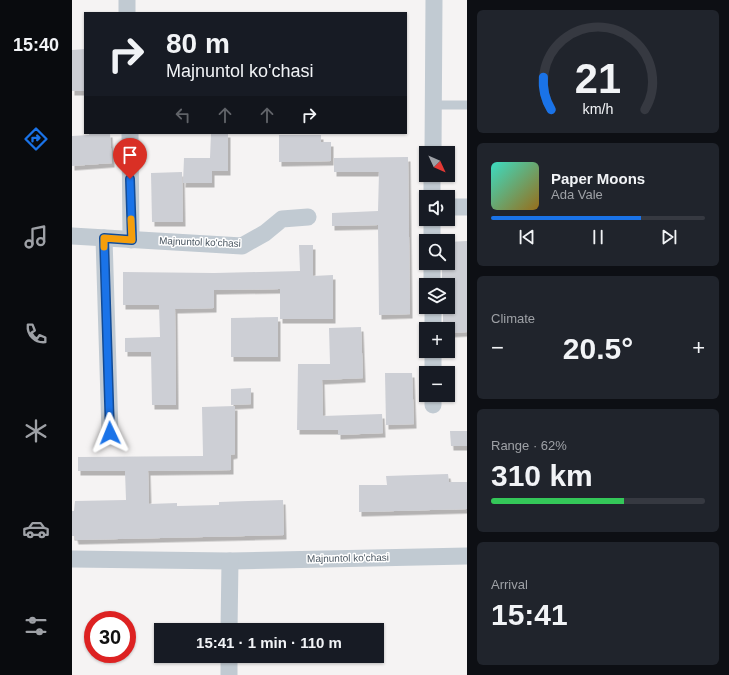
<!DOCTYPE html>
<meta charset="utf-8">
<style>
:root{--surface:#171b24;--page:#20242c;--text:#f1f3f6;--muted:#9ea1a6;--line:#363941;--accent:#1a73e8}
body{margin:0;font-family:Arial,sans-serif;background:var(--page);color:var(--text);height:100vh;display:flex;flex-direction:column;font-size:15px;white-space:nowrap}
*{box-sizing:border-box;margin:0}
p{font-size:13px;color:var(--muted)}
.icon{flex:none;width:22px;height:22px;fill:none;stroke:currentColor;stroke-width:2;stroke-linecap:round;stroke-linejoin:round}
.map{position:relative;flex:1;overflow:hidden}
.side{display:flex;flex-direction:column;gap:10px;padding:10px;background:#0d0f14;width:262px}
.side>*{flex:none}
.guide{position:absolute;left:12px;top:12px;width:323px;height:122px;border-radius:0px;box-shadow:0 1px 3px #0004;background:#171b24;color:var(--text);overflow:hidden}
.needle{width:26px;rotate:134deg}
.buttons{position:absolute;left:347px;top:146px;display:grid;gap:8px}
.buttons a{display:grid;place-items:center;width:36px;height:36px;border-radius:0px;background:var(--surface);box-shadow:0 1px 3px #0004;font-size:20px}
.speed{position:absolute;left:12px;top:611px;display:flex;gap:8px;font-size:20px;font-weight:700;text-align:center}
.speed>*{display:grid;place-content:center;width:52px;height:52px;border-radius:50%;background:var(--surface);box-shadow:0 1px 3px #0004;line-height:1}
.speed .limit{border:6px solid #d22;background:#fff;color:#111}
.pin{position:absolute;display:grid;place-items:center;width:34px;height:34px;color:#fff;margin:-41px -17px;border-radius:50% 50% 50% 0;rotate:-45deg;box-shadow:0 0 4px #0007}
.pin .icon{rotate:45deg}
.me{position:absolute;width:44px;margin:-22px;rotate:358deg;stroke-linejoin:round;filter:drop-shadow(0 0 3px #0008)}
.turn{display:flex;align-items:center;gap:14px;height:84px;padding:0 16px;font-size:18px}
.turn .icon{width:52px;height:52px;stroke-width:2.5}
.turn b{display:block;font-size:28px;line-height:34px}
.lanes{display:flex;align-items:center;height:38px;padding:0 16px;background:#0003;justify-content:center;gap:20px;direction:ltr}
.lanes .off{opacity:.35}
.big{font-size:30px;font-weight:700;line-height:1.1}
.side .card{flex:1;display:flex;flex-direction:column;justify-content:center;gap:6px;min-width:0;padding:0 14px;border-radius:6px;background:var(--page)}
.side .dial{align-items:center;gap:0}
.dial svg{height:104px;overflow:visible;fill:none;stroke:var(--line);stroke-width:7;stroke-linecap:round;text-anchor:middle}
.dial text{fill:var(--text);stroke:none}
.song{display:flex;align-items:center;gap:12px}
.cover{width:48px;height:48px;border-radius:6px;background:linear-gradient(135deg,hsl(170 70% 55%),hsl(40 70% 35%))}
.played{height:4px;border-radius:2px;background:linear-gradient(90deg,var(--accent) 70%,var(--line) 70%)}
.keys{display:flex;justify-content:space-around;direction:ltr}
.heat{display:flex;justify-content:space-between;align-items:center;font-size:22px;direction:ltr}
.charge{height:6px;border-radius:3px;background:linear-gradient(90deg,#34c759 62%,var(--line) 0)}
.trip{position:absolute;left:82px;top:623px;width:230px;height:40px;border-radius:0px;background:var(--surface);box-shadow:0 1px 3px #0004;font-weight:700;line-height:40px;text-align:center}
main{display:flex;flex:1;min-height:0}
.tabs{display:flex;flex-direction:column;width:72px;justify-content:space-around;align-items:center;background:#090b0e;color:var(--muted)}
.tabs .icon{width:28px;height:28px}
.tabs .active{color:var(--accent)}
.tabs b{font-size:18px;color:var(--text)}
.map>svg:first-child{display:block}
.building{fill:#cdcfd5;filter:url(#shadow)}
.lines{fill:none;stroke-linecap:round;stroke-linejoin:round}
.service{stroke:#c1cad2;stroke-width:9}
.minor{stroke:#c1cad2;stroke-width:17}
.route-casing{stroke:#114b97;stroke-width:10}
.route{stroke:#1a73e8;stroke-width:7}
.slow{stroke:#f59e0b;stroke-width:7}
.labels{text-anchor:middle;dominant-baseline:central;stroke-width:3;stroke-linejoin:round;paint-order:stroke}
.street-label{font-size:10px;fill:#4a5661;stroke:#fff}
</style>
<main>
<nav class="tabs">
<b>15:40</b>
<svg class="icon active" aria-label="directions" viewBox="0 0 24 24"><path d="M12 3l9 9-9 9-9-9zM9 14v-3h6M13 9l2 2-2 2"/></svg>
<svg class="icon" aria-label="music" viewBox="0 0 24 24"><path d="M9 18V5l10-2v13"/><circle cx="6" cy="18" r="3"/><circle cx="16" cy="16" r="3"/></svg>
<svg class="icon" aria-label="phone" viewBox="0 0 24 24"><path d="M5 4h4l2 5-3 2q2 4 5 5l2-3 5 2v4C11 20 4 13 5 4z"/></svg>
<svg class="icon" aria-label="climate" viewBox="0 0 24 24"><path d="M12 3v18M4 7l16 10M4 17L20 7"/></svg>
<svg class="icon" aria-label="car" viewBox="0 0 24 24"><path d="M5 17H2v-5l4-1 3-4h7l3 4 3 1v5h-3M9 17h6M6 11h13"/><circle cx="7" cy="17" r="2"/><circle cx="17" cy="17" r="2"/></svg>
<svg class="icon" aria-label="filters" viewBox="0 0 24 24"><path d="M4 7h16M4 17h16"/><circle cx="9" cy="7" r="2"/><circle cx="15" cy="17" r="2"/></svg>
</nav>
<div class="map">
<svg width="395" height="675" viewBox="0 0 395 675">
<defs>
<filter id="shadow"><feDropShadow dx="2.5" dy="4.5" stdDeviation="0" flood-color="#0004"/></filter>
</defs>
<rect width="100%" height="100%" fill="#f5f3f3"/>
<g class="building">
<polygon points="13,49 13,91 0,91 0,50"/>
<polygon points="17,133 38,133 40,163 0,166 0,136 17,135"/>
<polygon points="139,133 156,133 156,171 140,171 140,183 111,183 112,158 138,158"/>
<polygon points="207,135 249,135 249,142 259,142 259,161 207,162"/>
<polygon points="336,157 338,314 307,315 306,225 260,226 260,213 306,211 307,172 262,172 262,158"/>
<polygon points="110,172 111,222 80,222 79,173"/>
<polygon points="395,241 395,332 376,333 376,329 371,329 371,312 376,312 376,285 370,285 370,263 376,263 376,242"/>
<polygon points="227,245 241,245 241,276 261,275 261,319 208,319 208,289 142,290 142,308 103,309 104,405 80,405 79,352 53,352 53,338 88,337 87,305 51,305 51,272 142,273 228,271"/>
<polygon points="206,317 206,357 159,357 159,318"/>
<polygon points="289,327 291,378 250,380 251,416 310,414 311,433 266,435 266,430 225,430 226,364 258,364 257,328"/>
<polygon points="313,373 340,373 342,424 314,425"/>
<polygon points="179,388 179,404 159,405 159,389"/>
<polygon points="163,406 163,454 159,455 159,470 76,471 77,504 105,503 105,506 147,505 147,502 211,500 212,535 4,540 3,536 0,536 0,511 2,511 3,501 54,500 53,471 6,471 6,457 131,456 130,407"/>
<polygon points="378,431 395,431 395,446 379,446"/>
<polygon points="376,474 377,482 395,482 395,509 287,512 287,485 315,485 314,476"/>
</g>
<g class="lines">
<polyline class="service" points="362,105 395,105"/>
<g class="minor">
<polyline points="55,0 55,13"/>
<polyline points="58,133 59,240"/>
<polyline points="361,153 362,0"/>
<polyline points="360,197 360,175"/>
<polyline points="376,207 395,207"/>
<polyline points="360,219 360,241"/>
<polyline points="0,236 170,246 193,233 210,219 236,217"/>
<polyline points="32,238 38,433"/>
<polyline points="360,263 360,285"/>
<polyline points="361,307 361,329"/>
<polyline points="361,351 361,373"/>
<polyline points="361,395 361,405"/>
<polyline points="0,559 158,561 395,556"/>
<polyline points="157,630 158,561"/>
<polyline points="157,675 157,656"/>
</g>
</g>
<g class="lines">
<defs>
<polyline id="route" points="38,433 32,238 60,240 58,179"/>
</defs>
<use href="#route" class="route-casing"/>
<use href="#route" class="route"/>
<polyline class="slow" points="32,247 32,238 60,240 59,219"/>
</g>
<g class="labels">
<g class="street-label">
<text transform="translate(128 242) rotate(2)">Majnuntol ko'chasi</text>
<text transform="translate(276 558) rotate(-1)">Majnuntol ko'chasi</text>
</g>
</g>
</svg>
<div class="buttons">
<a><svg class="needle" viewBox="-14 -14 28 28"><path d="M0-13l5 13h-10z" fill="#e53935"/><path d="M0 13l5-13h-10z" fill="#9ea1a6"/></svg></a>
<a><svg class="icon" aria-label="sound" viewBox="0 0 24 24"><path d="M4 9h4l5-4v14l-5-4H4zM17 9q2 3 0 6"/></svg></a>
<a><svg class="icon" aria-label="search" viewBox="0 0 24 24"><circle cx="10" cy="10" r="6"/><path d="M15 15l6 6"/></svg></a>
<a><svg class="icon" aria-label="layers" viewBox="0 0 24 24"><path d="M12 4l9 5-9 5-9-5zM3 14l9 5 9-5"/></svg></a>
<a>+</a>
<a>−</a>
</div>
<div class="speed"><div class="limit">30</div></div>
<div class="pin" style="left:58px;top:179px;background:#d93025"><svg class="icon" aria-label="arrive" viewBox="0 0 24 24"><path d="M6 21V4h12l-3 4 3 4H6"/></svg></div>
<svg class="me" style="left:38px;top:433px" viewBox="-20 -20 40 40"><path d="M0-17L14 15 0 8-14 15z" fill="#1a73e8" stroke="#fff" stroke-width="4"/></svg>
<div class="trip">15:41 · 1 min · 110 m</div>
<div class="guide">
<div class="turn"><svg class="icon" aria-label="right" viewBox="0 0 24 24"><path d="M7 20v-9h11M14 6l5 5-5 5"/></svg><div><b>80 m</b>Majnuntol ko'chasi</div></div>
<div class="lanes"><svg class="icon off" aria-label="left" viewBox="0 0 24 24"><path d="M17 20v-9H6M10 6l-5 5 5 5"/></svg><svg class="icon off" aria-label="ahead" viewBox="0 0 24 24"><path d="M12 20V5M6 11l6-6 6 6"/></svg><svg class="icon off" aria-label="ahead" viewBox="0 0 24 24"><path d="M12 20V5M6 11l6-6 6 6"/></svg><svg class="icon" aria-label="right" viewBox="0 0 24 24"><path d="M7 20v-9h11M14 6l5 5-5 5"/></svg></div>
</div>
</div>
<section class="side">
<div class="card dial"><svg viewBox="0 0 100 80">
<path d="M14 69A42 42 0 1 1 86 69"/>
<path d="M14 69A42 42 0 0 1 8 44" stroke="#1a73e8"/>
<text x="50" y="56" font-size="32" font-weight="700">21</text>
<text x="50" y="72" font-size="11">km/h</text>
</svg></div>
<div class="card">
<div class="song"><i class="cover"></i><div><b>Paper Moons</b><p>Ada Vale</p></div></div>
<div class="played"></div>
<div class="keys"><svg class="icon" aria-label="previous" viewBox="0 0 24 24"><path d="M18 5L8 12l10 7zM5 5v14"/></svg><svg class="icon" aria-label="pause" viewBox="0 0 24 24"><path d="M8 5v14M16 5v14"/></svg><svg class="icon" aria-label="next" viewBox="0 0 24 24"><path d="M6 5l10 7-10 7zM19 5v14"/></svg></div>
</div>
<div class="card"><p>Climate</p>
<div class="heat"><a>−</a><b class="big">20.5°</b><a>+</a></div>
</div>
<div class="card"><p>Range · 62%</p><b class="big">310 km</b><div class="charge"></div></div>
<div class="card"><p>Arrival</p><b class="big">15:41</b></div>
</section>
</main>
